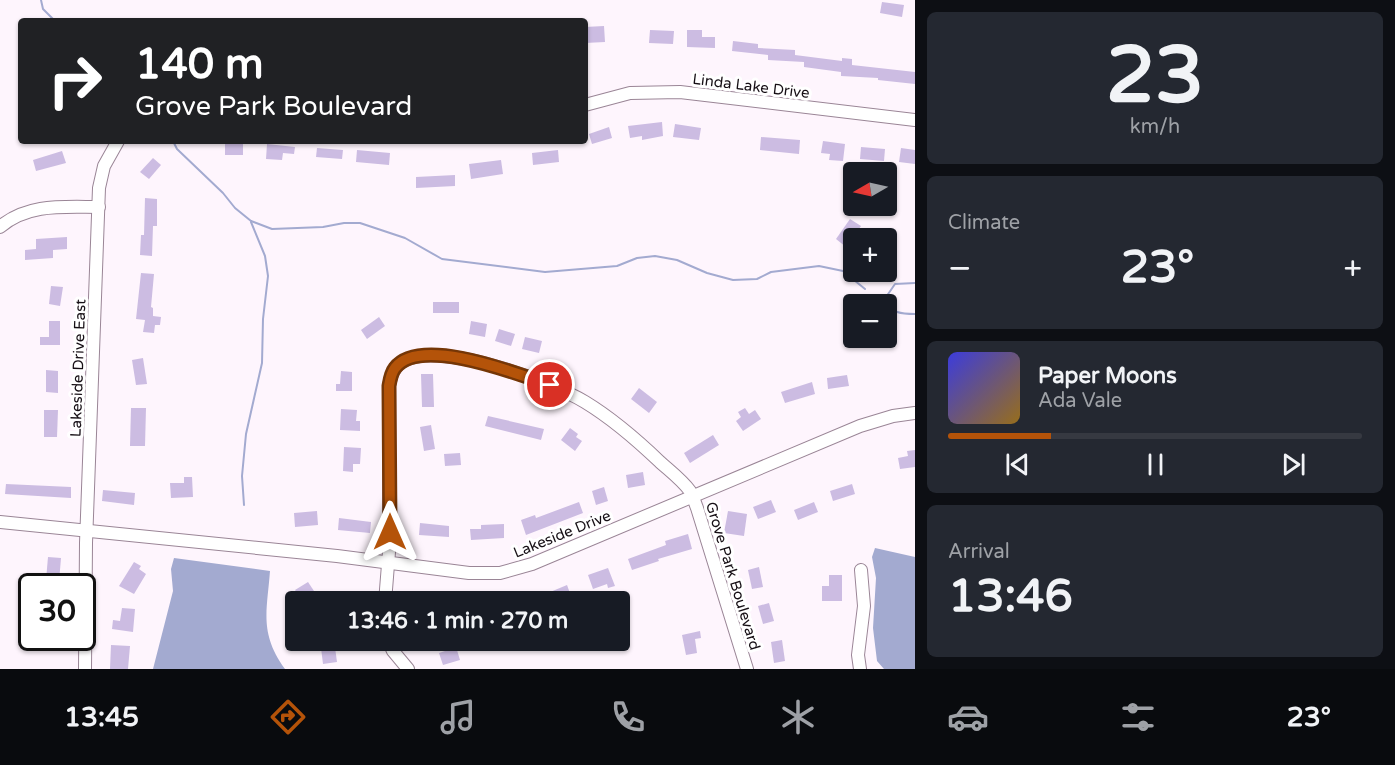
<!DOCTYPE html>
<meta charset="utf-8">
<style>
:root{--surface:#171b24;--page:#242831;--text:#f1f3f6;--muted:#9ea1a6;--line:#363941;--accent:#b45309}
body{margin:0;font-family:"Varela Round",sans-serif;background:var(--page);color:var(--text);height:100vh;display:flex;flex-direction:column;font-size:22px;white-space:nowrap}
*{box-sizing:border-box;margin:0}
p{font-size:20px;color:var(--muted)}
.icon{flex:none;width:33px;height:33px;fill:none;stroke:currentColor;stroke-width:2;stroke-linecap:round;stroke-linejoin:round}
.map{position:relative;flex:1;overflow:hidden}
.details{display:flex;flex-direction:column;gap:12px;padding:12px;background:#0d0f14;width:480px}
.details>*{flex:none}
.hud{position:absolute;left:18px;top:18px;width:570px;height:126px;border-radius:6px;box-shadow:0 2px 4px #0004;background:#202124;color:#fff;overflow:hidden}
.needle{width:39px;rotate:261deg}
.tools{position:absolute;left:843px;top:162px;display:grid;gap:12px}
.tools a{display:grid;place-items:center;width:54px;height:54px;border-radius:6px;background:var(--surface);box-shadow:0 2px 4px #0004;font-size:30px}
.speed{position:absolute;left:18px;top:573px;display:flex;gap:12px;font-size:30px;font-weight:700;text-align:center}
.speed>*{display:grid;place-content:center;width:78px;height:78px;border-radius:50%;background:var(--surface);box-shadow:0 2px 4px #0004;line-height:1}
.speed .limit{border:3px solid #111;border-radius:9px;background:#fff;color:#111}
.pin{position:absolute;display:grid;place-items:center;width:51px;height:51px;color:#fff;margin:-26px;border:3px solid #fff;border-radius:50%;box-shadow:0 2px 6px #0007}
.me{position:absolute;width:66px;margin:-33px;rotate:0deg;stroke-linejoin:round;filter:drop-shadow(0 0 4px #0008)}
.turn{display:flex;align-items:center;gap:21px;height:126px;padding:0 18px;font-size:27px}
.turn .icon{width:78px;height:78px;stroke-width:2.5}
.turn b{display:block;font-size:42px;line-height:51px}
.big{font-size:45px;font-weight:700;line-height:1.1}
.details .tile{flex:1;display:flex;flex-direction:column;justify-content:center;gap:9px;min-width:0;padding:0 21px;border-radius:9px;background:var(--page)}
.details .dial{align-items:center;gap:0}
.dial b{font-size:78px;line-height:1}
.song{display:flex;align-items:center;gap:18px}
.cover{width:72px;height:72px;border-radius:9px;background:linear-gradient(135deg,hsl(240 70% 55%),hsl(40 70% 35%))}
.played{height:6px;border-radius:3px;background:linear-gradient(90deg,var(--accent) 25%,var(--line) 25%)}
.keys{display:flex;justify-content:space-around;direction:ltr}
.heat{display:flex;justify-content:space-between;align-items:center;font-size:33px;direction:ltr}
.trip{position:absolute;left:285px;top:591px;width:345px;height:60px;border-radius:6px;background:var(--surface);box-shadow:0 2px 4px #0004;font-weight:700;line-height:60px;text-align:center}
.menu{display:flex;height:96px;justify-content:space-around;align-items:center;background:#090b0e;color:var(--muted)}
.menu .icon{width:42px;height:42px}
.menu .active{color:var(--accent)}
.menu b{font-size:27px;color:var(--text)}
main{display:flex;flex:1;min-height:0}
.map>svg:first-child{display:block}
.water{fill:#a3aad0}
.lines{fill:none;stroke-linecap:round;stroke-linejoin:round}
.stream{stroke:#a3aad0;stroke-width:2}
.building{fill:#ccbce2}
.minor-casing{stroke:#9a8596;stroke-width:14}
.minor{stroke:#fff;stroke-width:12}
.route-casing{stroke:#753606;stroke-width:15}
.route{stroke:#b45309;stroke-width:10}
.labels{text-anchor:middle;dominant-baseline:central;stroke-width:6;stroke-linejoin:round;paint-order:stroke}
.street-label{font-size:15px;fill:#160f15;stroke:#fff}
</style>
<main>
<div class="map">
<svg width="915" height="669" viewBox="0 0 915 669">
<rect width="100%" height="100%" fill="#fef5fd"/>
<g class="water">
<polygon points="875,548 915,557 915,669 884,669 877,661 873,628 876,578 872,557"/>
<path d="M174,558L270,571C267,611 259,633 285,669H153L173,591L171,569Z"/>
</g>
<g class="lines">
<g class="stream">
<polyline points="41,0 43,9 55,21"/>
<polyline points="173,141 177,149 223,193 235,208 251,221 272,229 323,227 344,223 360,223 405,238 442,259 545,272 617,266 637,258 655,256 677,260 707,273 733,280 757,279 771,272 819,266 843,271 865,289"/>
<polyline points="884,300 895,284 915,283"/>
<path d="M884,301C892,313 901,314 915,314"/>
<polyline points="244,505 242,476 246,434 262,363 263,319 268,276 265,256 251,222"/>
</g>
</g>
<g class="building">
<polygon points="882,2 904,5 902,17 880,13"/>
<polygon points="604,26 605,42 585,43 585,27"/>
<polygon points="650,30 674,31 673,44 649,43"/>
<polygon points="687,30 702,30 702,37 715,37 715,48 687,47"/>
<polygon points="733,41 758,44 758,48 795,50 795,55 842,61 842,58 852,59 852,65 915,72 915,84 878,80 878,78 841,76 841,72 804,67 804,62 768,60 768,55 732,51"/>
<polygon points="662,122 663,136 642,140 642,136 630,138 628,126"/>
<polygon points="675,124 701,128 699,140 673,137"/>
<polygon points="609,127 612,138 592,144 589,134"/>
<polygon points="761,137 800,140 799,154 760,150"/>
<rect x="225" y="141" width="18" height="14"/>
<polygon points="823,141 845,144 843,161 829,160 830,154 821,153"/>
<polygon points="267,144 295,147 294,154 283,153 282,160 266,159"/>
<polygon points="861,147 885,149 884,161 860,159"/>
<polygon points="317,148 343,150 342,159 316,157"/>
<polygon points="901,148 915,150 915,164 899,162"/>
<polygon points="357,150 390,153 389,165 356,162"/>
<polygon points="558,150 559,162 533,165 532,153"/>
<polygon points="62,151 66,163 36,171 33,160"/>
<polygon points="153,158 161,165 149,179 140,172"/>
<polygon points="501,160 503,174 471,179 469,164"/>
<polygon points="455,175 455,186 416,188 416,177"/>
<polygon points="145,198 157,199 157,226 153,226 152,256 140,255 141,235 144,235"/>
<polygon points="850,219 861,226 846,247 836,239"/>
<polygon points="67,237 67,249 53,250 53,258 25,260 25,250 36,249 36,239"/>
<polygon points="141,273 154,274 151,307 153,308 153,316 161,317 160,325 155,325 154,333 143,332 145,320 136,319"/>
<polygon points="51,286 63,287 60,306 49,304"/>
<rect x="433" y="302" width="26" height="11"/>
<polygon points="379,317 385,326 367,339 361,330"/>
<polygon points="49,321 60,321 60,345 40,345 40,337 49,337"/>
<polygon points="471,321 487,324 485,337 469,334"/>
<polygon points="499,329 515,334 511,346 495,341"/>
<polygon points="525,337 542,341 539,353 522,349"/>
<polygon points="143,358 147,384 136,385 132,360"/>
<polygon points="46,370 58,371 58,393 46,392"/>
<polygon points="341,371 352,372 352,391 336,391 336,384 340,384"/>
<polygon points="421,374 433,374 434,407 422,407"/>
<polygon points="847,375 849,386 828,389 827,378"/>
<polygon points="812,382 815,394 785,403 781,392"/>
<polygon points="639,388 657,402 649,413 631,399"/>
<polygon points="131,408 146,408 145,446 130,446"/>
<polygon points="745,408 749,414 755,410 761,419 743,431 736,421 741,417 738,412"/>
<polygon points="341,409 357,410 356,421 360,421 360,431 340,430"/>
<polygon points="44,410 58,410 57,437 44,437"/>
<polygon points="488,416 544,429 541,440 485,426"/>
<polygon points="431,425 435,449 424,451 420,427"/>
<polygon points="570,428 578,434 576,437 582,441 575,451 561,440"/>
<polygon points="713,435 719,445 690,463 684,453"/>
<polygon points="344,447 361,448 360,464 353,464 353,472 343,471"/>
<polygon points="915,450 915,467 900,469 898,458 908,456 907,451"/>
<polygon points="460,453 461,465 445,466 444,454"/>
<polygon points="643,472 645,485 628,488 626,475"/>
<polygon points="184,477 192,477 193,497 171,498 170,483 184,483"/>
<polygon points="6,484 71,487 71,498 5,494"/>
<polygon points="852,484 855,494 833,501 830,491"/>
<polygon points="604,487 608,501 596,505 592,491"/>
<polygon points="103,490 135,493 134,505 102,501"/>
<polygon points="771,500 776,512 758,519 753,507"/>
<polygon points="579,502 583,513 526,535 521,520 535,515 536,518"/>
<polygon points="814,502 818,512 798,520 794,510"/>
<polygon points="317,511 318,525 295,527 294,513"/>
<polygon points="728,511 747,514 744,536 724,533"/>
<polygon points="339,518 371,522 370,533 338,530"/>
<polygon points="420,523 449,526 449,537 419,535"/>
<polygon points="504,524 504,538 471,540 470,529 481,529 481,525"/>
<polygon points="688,534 692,549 658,559 659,561 632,570 628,559 666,545 665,541"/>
<polygon points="48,557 61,558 59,582 46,580"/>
<polygon points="134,562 141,566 139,569 146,574 134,594 119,586"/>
<polygon points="759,567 763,587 752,589 748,570"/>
<polygon points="608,568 615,586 608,588 607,584 593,589 588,575"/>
<polygon points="829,575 842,575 842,601 822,601 822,586 829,586"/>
<polygon points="308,582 318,597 312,602 303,602 295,590"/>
<polygon points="567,585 571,596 557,602 546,602 543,595"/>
<polygon points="769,603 774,621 763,624 758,606"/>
<polygon points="122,608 135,609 133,632 112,629 113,620 120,621"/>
<polygon points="700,631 701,638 695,639 697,653 686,655 682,635"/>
<polygon points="320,640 334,640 337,662 323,664"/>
<polygon points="442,640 454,640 460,660 443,665 439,653 445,651"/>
<polygon points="782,640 785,661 774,663 771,642"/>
<polygon points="111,645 130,646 128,669 110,669"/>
</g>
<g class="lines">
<defs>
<g id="minor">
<polyline points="585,105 630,93 680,92 915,120"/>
<path d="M0,227C28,203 64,207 99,207"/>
<polyline points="0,522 337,556 469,573 500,573 532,564 860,426 893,416 915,413"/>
<path d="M385,602L389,552V386C391,376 393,368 402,362C436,339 552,382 585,402C613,419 637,440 660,462C670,471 682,480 690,491C693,496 695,503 697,508L747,669"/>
<polyline points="388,640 393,651 408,669"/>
<polyline points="85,669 86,543 99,188 104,166 118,141"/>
<polyline points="860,669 858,655 864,606 861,570"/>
</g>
</defs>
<use href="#minor" class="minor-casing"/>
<use href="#minor" class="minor"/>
</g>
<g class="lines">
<defs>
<path id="route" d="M390,532L389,386C390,380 391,373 395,368C420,335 518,374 550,385"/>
</defs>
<use href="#route" class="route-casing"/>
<use href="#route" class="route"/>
</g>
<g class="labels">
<g class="street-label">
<text transform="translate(751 86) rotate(7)">Linda Lake Drive</text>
<text transform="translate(78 368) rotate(-88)">Lakeside Drive East</text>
<text transform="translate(562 534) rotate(-22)">Lakeside Drive</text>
<text transform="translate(733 576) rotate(73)">Grove Park Boulevard</text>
</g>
</g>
</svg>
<div class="tools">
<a><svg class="needle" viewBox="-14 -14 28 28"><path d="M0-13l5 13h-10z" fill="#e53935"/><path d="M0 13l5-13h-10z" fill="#9ea1a6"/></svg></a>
<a>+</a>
<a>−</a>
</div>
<div class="speed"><div class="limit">30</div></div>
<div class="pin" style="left:550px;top:385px;background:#d93025"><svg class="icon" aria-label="arrive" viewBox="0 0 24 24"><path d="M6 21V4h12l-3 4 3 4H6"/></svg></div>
<svg class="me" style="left:390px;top:532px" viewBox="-20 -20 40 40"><path d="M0-17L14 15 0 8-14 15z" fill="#b45309" stroke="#fff" stroke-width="4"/></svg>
<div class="trip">13:46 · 1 min · 270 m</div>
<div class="hud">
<div class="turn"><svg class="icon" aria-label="right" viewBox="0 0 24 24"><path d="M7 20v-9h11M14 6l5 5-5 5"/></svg><div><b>140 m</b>Grove Park Boulevard</div></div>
</div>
</div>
<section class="details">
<div class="tile dial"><b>23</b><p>km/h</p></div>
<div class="tile"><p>Climate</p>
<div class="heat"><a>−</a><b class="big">23°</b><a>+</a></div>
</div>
<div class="tile">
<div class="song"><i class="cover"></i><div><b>Paper Moons</b><p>Ada Vale</p></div></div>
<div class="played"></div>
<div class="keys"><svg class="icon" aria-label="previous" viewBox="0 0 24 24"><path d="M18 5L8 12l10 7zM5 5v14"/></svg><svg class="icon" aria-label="pause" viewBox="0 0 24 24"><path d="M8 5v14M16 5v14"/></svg><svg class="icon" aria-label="next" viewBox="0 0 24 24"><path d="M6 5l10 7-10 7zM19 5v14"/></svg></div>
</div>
<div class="tile"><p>Arrival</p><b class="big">13:46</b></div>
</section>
</main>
<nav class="menu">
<b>13:45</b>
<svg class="icon active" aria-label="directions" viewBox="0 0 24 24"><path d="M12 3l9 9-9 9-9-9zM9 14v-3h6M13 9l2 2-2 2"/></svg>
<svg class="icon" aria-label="music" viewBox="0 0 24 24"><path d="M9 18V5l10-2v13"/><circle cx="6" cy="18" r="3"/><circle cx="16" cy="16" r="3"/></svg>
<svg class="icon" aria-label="phone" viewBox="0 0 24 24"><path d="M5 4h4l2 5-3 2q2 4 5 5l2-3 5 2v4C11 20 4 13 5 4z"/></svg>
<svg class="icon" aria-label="climate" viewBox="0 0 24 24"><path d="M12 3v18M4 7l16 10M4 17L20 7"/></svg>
<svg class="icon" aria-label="car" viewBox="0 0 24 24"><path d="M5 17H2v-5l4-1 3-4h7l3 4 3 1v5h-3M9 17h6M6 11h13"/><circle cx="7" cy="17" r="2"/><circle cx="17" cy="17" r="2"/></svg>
<svg class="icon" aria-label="filters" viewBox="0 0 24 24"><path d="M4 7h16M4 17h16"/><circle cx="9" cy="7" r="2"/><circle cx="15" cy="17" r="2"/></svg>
<b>23°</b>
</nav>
